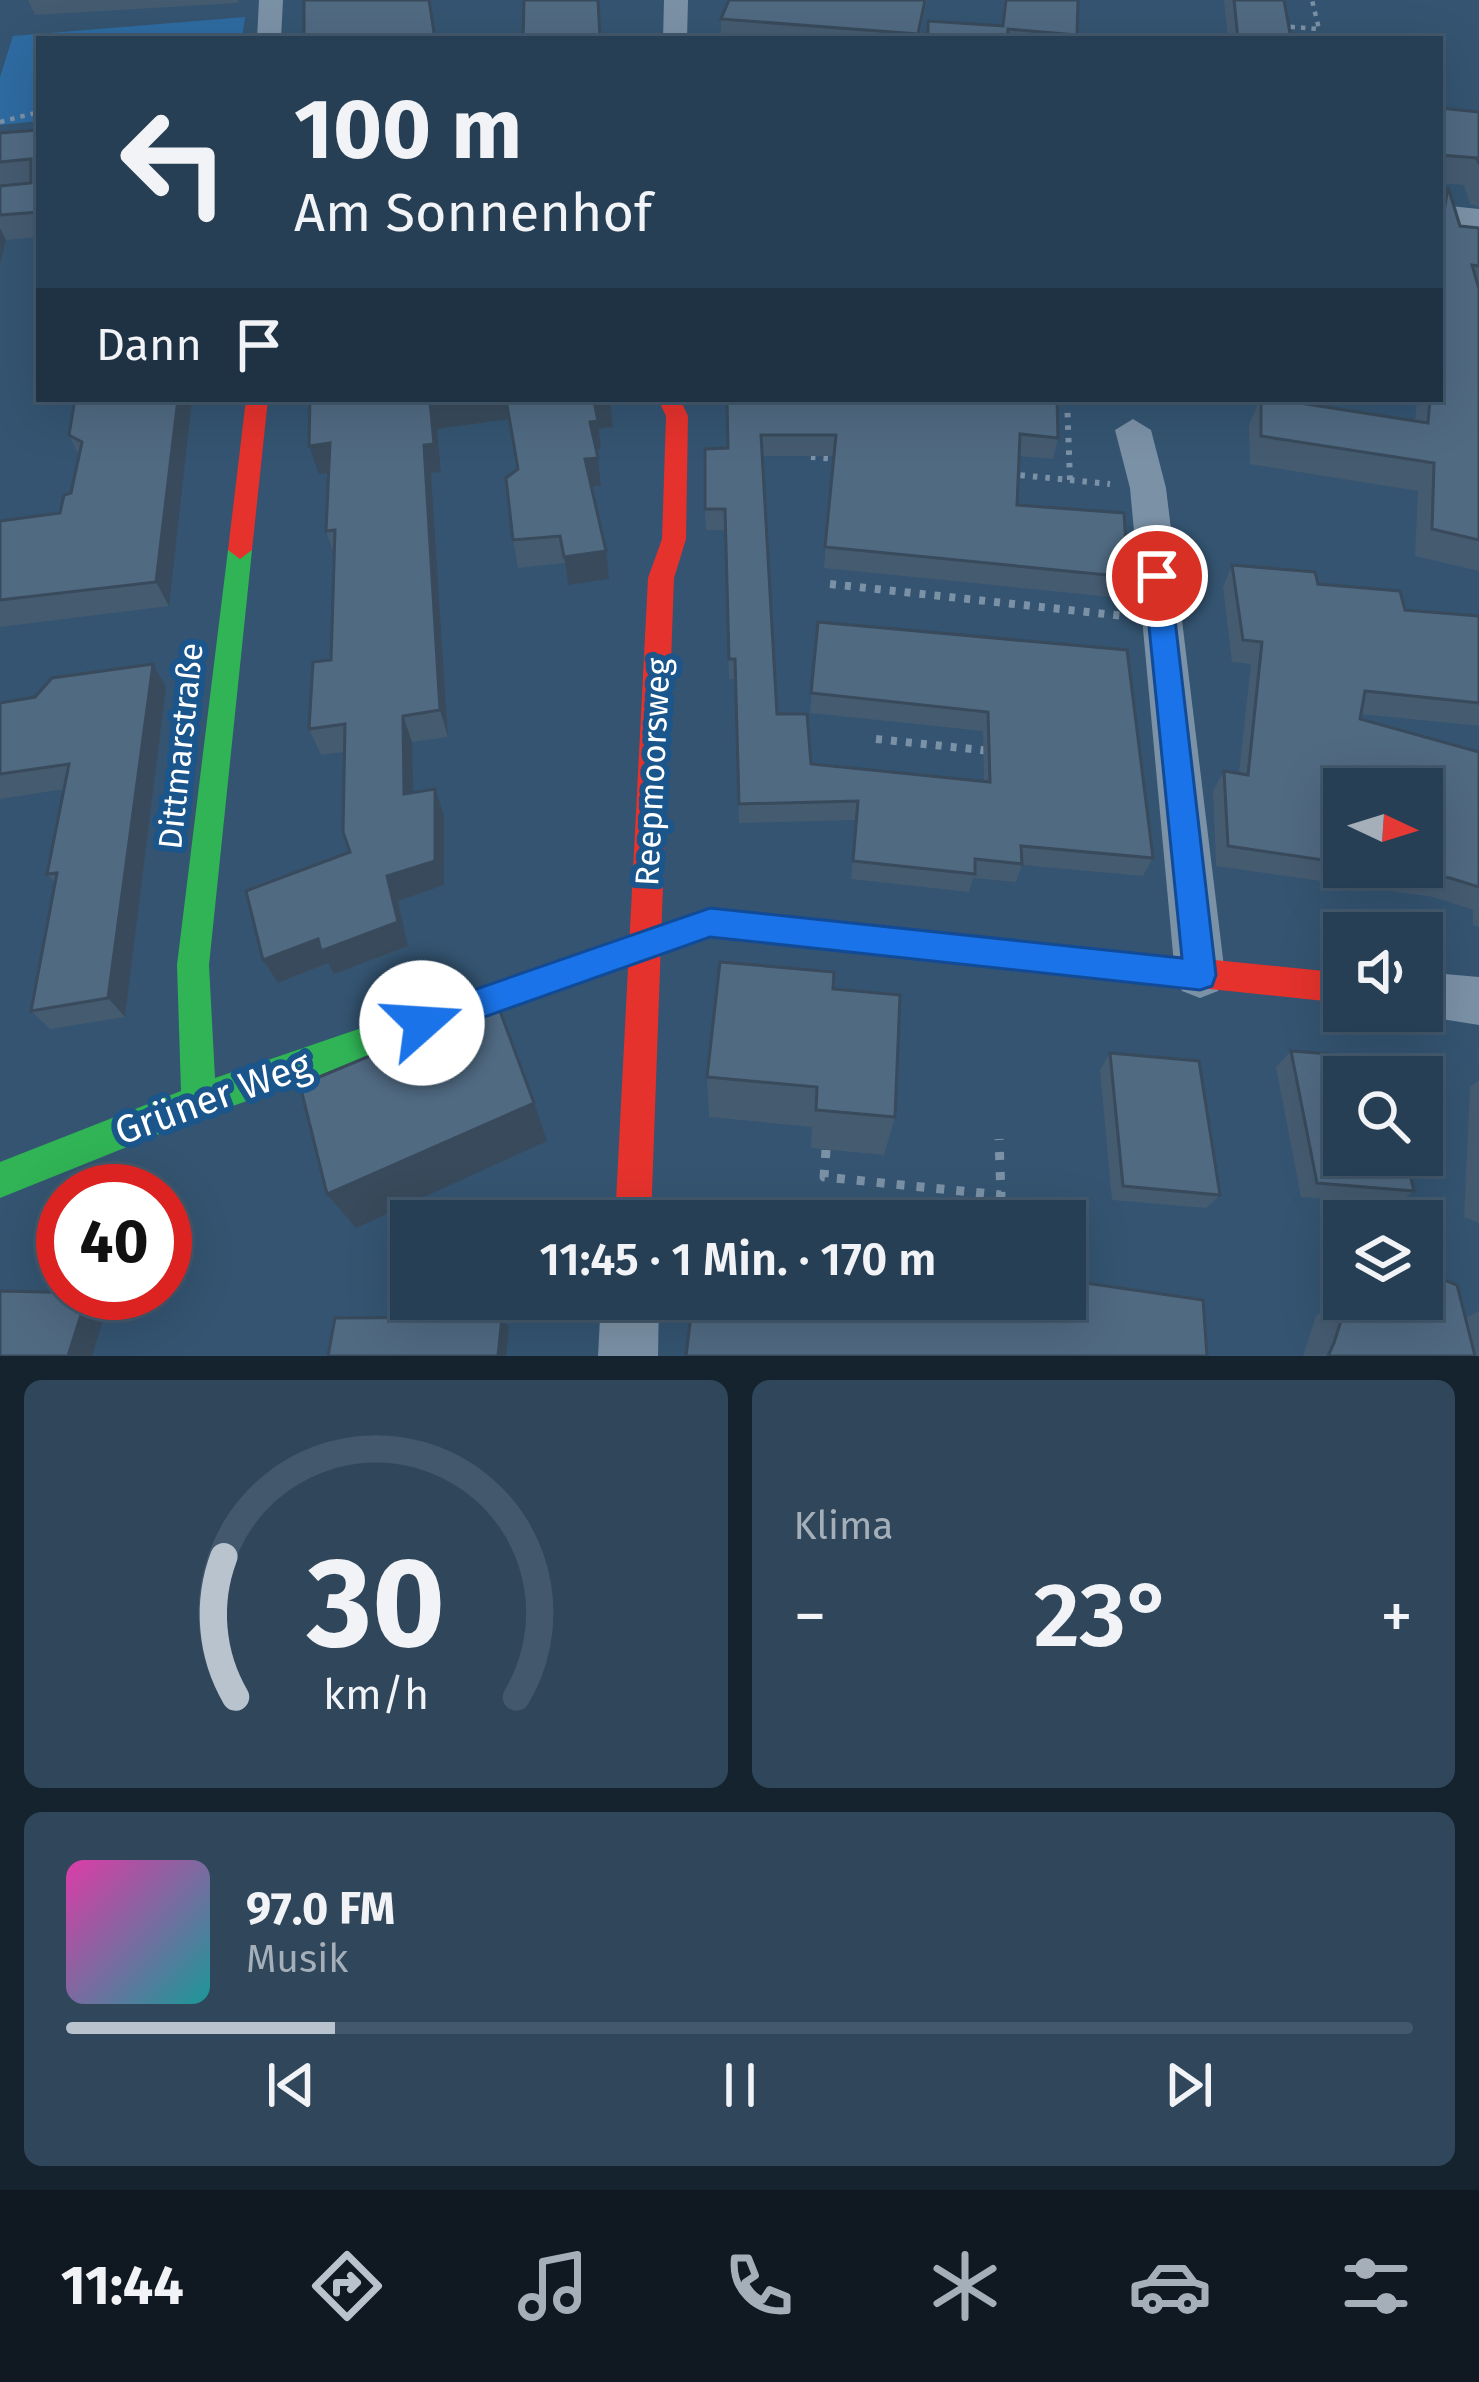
<!DOCTYPE html>
<html lang="de">
<meta charset="utf-8">
<style>
:root{--surface:#273f55;--page:#2f465b;--text:#f1f3f6;--muted:#a4afb9;--line:#43586c;--accent:#b8c3cd}
body{margin:0;font-family:"Fira Sans",sans-serif;background:var(--page);color:var(--text);height:100vh;display:flex;flex-direction:column;font-size:45px;white-space:nowrap}
*{box-sizing:border-box;margin:0}
p{font-size:39px;color:var(--muted)}
.icon{flex:none;width:66px;height:66px;fill:none;stroke:currentColor;stroke-width:2;stroke-linecap:round;stroke-linejoin:round}
.map{position:relative;height:1356px;overflow:hidden}
.drawer{display:flex;flex-direction:column;gap:24px;padding:24px;background:#15232f;flex:1}
.drawer>*{flex:none}
.top-card{position:absolute;left:36px;top:36px;width:1407px;height:366px;border-radius:0px;box-shadow:0 12px 48px #0002,0 0 0 3px var(--line);background:#273f55;color:var(--text);overflow:hidden}
.needle{width:78px;rotate:94deg}
.buttons{position:absolute;left:1323px;top:768px;display:grid;gap:24px}
.buttons a{display:grid;place-items:center;width:120px;height:120px;border-radius:0px;background:var(--surface);box-shadow:0 12px 48px #0002,0 0 0 3px var(--line);font-size:60px}
.speed{position:absolute;left:36px;top:1164px;display:flex;gap:24px;font-size:60px;font-weight:700;text-align:center}
.speed>*{display:grid;place-content:center;width:156px;height:156px;border-radius:50%;background:var(--surface);box-shadow:0 12px 48px #0002,0 0 0 3px var(--line);line-height:1}
.speed .limit{border:18px solid #d22;background:#fff;color:#111}
.pin{position:absolute;display:grid;place-items:center;width:102px;height:102px;color:#fff;margin:-51px;border:6px solid #fff;border-radius:50%;box-shadow:0 3px 12px #0007}
.me{position:absolute;width:132px;margin:-66px;rotate:71deg;stroke-linejoin:round;filter:drop-shadow(0 0 9px #0008)}
.turn{display:flex;align-items:center;gap:42px;height:252px;padding:0 60px;font-size:54px}
.turn .icon{width:156px;height:156px;stroke-width:2.5}
.turn b{display:block;font-size:84px;line-height:102px}
.then{display:flex;align-items:center;height:114px;padding:0 60px;background:#0003;gap:24px;font-size:45px}
.big{font-size:90px;font-weight:600;line-height:1.1}
.drawer .card{flex:1;display:flex;flex-direction:column;justify-content:center;gap:18px;min-width:0;padding:0 42px;border-radius:18px;background:var(--page)}
.drawer .dial{align-items:center;gap:0}
.dial svg{height:312px;overflow:visible;fill:none;stroke:var(--line);stroke-width:7;stroke-linecap:round;text-anchor:middle}
.dial text{fill:var(--text);stroke:none}
.song{display:flex;align-items:center;gap:36px}
.cover{width:144px;height:144px;border-radius:18px;background:linear-gradient(135deg,hsl(320 70% 55%),hsl(180 70% 35%))}
.played{height:12px;border-radius:6px;background:linear-gradient(90deg,var(--accent) 20%,var(--line) 20%)}
.keys{display:flex;justify-content:space-around;direction:ltr}
.heat{display:flex;justify-content:space-between;align-items:center;font-size:66px;direction:ltr}
.drawer .tiles{flex:1;display:grid;gap:24px;grid-template-columns:1fr 1fr}
.card:last-child{grid-column:span 2}
.trip{position:absolute;left:390px;top:1200px;width:696px;height:120px;border-radius:0px;background:var(--surface);box-shadow:0 12px 48px #0002,0 0 0 3px var(--line);font-weight:600;line-height:120px;text-align:center}
.tab-bar{display:flex;height:192px;justify-content:space-around;align-items:center;background:#101922;color:var(--muted)}
.tab-bar .icon{width:84px;height:84px}
.tab-bar .active{color:var(--accent)}
.tab-bar b{font-size:54px;color:var(--text)}
.map>svg:first-child{display:block}
.green{fill:#2e6ba1}
.lines{fill:none;stroke-linecap:round;stroke-linejoin:round}
.path-far3{stroke:#7b91a6;stroke-width:4.5;stroke-dasharray:4.5 6;stroke-linecap:butt}
.path-far2{stroke:#7b91a6;stroke-width:6;stroke-dasharray:4.5 8;stroke-linecap:butt}
.path-far1{stroke:#7b91a6;stroke-width:8;stroke-dasharray:6 9;stroke-linecap:butt}
.path{stroke:#7b91a6;stroke-width:9;stroke-dasharray:8 12;stroke-linecap:butt}
.street{fill:#7b91a6;fill-rule:evenodd}
.fast{fill:#30b455;fill-rule:evenodd}
.jam{fill:#e5322d;fill-rule:evenodd}
.wall{fill:#455b70;fill-rule:evenodd}
.shaded-wall{fill:#384a5b}
.building{fill:#506a82;stroke:#384a5b;stroke-width:3}
.route{fill:#1a73e8;stroke:#114b97;stroke-width:3}
.labels{text-anchor:middle;dominant-baseline:central;stroke-width:12;stroke-linejoin:round;paint-order:stroke}
.street-label{font-size:33px;fill:#fff;stroke:#1a558b}
.near-street-label{font-size:39px;fill:#fff;stroke:#1a558b}
</style>
<div class="map">
<svg width="1479" height="1356" viewBox="0 0 1479 1356">
<rect width="100%" height="100%" fill="#345471"/>
<polygon class="green" points="245,17 242,39 39,39 39,121 0,125 0,77 13,36"/>
<g class="lines">
<g class="path-far3">
<polyline points="1280,26 1319,29 1312,0"/>
<polyline points="0,122 39,112"/>
</g>
<g class="path-far2">
<polyline points="811,457 838,459"/>
<polyline points="1008,474 1070,480 1067,399"/>
<polyline points="1070,480 1110,484"/>
</g>
<g class="path-far1">
<polyline points="830,584 1124,616"/>
<polyline points="876,739 991,751"/>
</g>
<polyline class="path" points="826,1150 824,1177 1001,1195 999,1139"/>
<g class="street">
<polygon points="259,0 283,0 281,39 257,39"/>
<polygon points="664,0 688,0 687,39 663,39"/>
<polygon points="1440,205 1479,209 1479,227 1440,223"/>
<polygon points="1133,419 1151,430 1166,488 1225,975 1218,991 1200,998 1182,991 1175,975 1130,488 1115,430"/>
<polygon points="1422,972 1479,977 1479,1025 1404,1013 1422,1011"/>
<polygon points="601,1299 659,1299 658,1356 598,1356"/>
</g>
<polygon class="fast" points="240,541 252,550 209,965 215,1078 710,909 885,927 896,931 901,941 896,951 885,955 710,937 199,1118 0,1198 0,1162 181,1091 177,965 228,550"/>
<g class="jam">
<polygon points="246,399 268,399 252,550 240,559 228,550"/>
<polygon points="658,399 680,399 688,416 686,539 674,578 651,1221 615,1221 648,578 662,539 666,416"/>
<polygon points="885,927 1344,973 1344,1003 885,955 874,951 869,941 874,931"/>
</g>
</g>
<g class="wall">
<polygon points="28,0 238,0 238,3 35,15"/>
<polygon points="729,0 927,0 919,39 721,39 721,19"/>
<polygon points="1004,0 1078,0 1077,39 926,39 928,21 1002,26"/>
<polygon points="1224,0 1284,0 1291,39 1228,39"/>
<polygon points="1440,108 1479,112 1479,207 1470,204 1464,185 1440,183"/>
<polygon points="39,130 39,237 6,240 0,264 0,133"/>
<polygon points="1448,187 1460,226 1479,228 1479,571 1415,556 1418,491 1250,464 1249,425 1260,399 1274,399 1415,421 1417,399 1440,399 1440,205"/>
<polygon points="75,399 169,606 0,627 0,521 60,513 71,493 79,455 69,435"/>
<polygon points="310,399 610,399 613,427 599,429 601,449 596,450 601,486 591,487 609,579 568,585 564,563 518,568 513,540 518,469 510,419 437,429 441,472 431,473 448,737 412,742 413,792 444,815 444,885 398,901 408,946 334,974 328,963 278,983 263,960 350,852 344,752 321,755 309,729 331,660 334,554 326,531 328,473 319,474"/>
<polygon points="726,399 1058,438 1053,459 1019,456 1017,505 1128,577 1121,598 824,568 834,456 762,456 777,714 811,764 984,782 983,731 810,713 818,622 1127,650 1153,858 1143,876 1022,865 1016,882 973,878 969,892 851,879 856,820 739,823 736,679 729,679 725,530 706,530 705,509 728,448"/>
<path d="M1232,565L1318,584L1405,610L1479,616V726L1361,714L1360,719L1479,752V927L1473,925V910L1433,897L1216,866L1213,791L1224,771L1239,773L1251,664L1232,662L1223,587ZM1344,789L1422,867H1344Z"/>
<polygon points="166,687 125,1017 50,1029 31,1011 55,883 47,874 64,789 0,799 0,703"/>
<polygon points="833,989 895,1117 884,1155 811,1148 812,1127 709,1117 707,1077"/>
<polygon points="1291,1051 1414,1191 1395,1205 1301,1197 1276,1067"/>
<polygon points="1110,1053 1220,1195 1206,1208 1112,1200 1100,1070"/>
<polygon points="1479,1080 1479,1223 1464,1217 1470,1087"/>
<polygon points="1344,1298 1422,1299 1466,1318 1479,1311 1479,1356 1303,1356 1316,1316"/>
</g>
<g class="shaded-wall">
<polygon points="0,228 6,240 0,264"/>
<polygon points="178,399 192,399 169,606 156,582"/>
<polygon points="444,399 506,399 510,419 437,429 441,472 431,473 448,737 440,710 424,445 430,401"/>
<polygon points="610,399 613,427 599,429 601,449 594,450 590,422 594,401"/>
<polygon points="330,443 339,472 319,474 309,446"/>
<polygon points="598,458 601,486 589,487 585,459"/>
<polygon points="606,551 609,579 568,585 564,557"/>
<polygon points="153,664 166,687 125,1017 108,998"/>
<polygon points="403,716 412,742 414,819 404,794"/>
<polygon points="435,789 444,815 444,885 398,901 408,946 334,974 328,963 278,983 263,960 318,939 387,876"/>
<polygon points="534,1103 547,1141 356,1228 327,1194"/>
<polygon points="88,1293 108,1304 92,1356 68,1356"/>
<polygon points="502,1317 509,1328 506,1356 498,1356"/>
</g>
<g class="building">
<polygon points="304,0 429,0 435,39 304,39"/>
<polygon points="524,0 598,0 600,39 523,39"/>
<polygon points="729,0 925,0 918,34 721,19"/>
<polygon points="1006,0 1078,0 1077,35 1008,29 1007,39 928,39 928,21 1003,26"/>
<polygon points="1234,0 1284,0 1291,39 1238,39"/>
<polygon points="1440,108 1479,112 1479,164 1477,158 1440,155"/>
<polygon points="39,130 39,212 0,215 0,186 31,183 31,159 0,162 0,133"/>
<polygon points="1448,187 1460,226 1479,228 1479,266 1472,265 1479,289 1479,540 1432,529 1434,463 1261,436 1261,399 1274,399 1428,423 1430,399 1440,399 1440,224 1442,224"/>
<polygon points="75,399 178,399 156,582 0,600 0,521 60,513 64,495 71,493 82,442 69,435"/>
<polygon points="310,399 444,399 430,401 434,444 424,445 440,710 403,716 404,794 435,789 435,861 387,876 398,922 321,951 318,939 263,960 246,891 350,852 343,832 345,724 309,729 313,662 331,660 335,530 326,531 330,443 309,446"/>
<polygon points="506,399 609,399 594,401 598,421 590,422 598,458 585,459 606,551 564,557 560,536 513,540 506,478 518,469"/>
<polygon points="727,399 1057,399 1058,438 1020,434 1017,505 1124,513 1128,577 825,547 836,435 761,435 777,714 807,714 811,764 990,782 988,712 811,693 818,622 1127,650 1153,858 1021,846 1022,864 975,859 975,874 853,861 858,801 739,804 735,659 729,659 725,509 705,509 705,449 728,448"/>
<polygon points="1232,565 1315,572 1318,584 1400,591 1405,610 1479,616 1479,703 1365,691 1360,719 1479,752 1479,887 1450,878 1373,867 1422,867 1422,789 1344,789 1344,863 1228,846 1224,771 1248,775 1262,642 1243,640"/>
<polygon points="153,664 108,998 31,1011 57,873 47,874 69,764 0,774 0,703 35,697 52,678"/>
<polygon points="720,962 834,972 833,989 900,995 895,1117 816,1110 817,1087 707,1077"/>
<polygon points="497,1003 534,1103 327,1194 300,1085"/>
<polygon points="1291,1051 1382,1058 1387,1077 1344,1077 1344,1155 1405,1155 1414,1191 1317,1183"/>
<polygon points="1110,1053 1199,1061 1220,1195 1123,1186"/>
<polygon points="1422,1271 1457,1285 1475,1356 1328,1356 1334,1343 1348,1299 1422,1299"/>
<polygon points="1065,1280 1203,1300 1207,1356 686,1356 693,1299 1065,1299"/>
<polygon points="0,1291 88,1293 68,1356 0,1356"/>
<polygon points="502,1317 498,1356 328,1356 335,1318"/>
</g>
<polygon class="route" points="1157,566 1170,576 1216,975 1212,986 1200,990 710,937 422,1039 410,1034 405,1023 410,1012 710,908 1182,958 1144,576"/>
<g class="labels">
<g class="street-label">
<text transform="translate(181 746) rotate(-84)">Dittmarstraße</text>
<text transform="translate(653 772) rotate(-87)">Reepmoorsweg</text>
</g>
<g class="near-street-label">
<text transform="translate(213 1098) rotate(-20)">Grüner Weg</text>
</g>
</g>
</svg>
<div class="buttons">
<a><svg class="needle" viewBox="-14 -14 28 28"><path d="M0-13l5 13h-10z" fill="#e53935"/><path d="M0 13l5-13h-10z" fill="#a4afb9"/></svg></a>
<a><svg class="icon" aria-label="sound" viewBox="0 0 24 24"><path d="M4 9h4l5-4v14l-5-4H4zM17 9q2 3 0 6"/></svg></a>
<a><svg class="icon" aria-label="search" viewBox="0 0 24 24"><circle cx="10" cy="10" r="6"/><path d="M15 15l6 6"/></svg></a>
<a><svg class="icon" aria-label="layers" viewBox="0 0 24 24"><path d="M12 4l9 5-9 5-9-5zM3 14l9 5 9-5"/></svg></a>
</div>
<div class="speed"><div class="limit">40</div></div>
<div class="pin" style="left:1157px;top:576px;background:#d93025"><svg class="icon" aria-label="arrive" viewBox="0 0 24 24"><path d="M6 21V4h12l-3 4 3 4H6"/></svg></div>
<svg class="me" style="left:422px;top:1023px" viewBox="-20 -20 40 40"><circle r="19" fill="#fff"/><path d="M0-13L10 11 0 6-10 11z" fill="#1a73e8"/></svg>
<div class="trip">11:45 · 1 Min. · 170 m</div>
<div class="top-card">
<div class="turn"><svg class="icon" aria-label="left" viewBox="0 0 24 24"><path d="M17 20v-9H6M10 6l-5 5 5 5"/></svg><div><b>100 m</b>Am Sonnenhof</div></div>
<div class="then">Dann<svg class="icon" aria-label="arrive" viewBox="0 0 24 24"><path d="M6 21V4h12l-3 4 3 4H6"/></svg></div>
</div>
</div>
<section class="drawer">
<div class="tiles">
<div class="card dial"><svg viewBox="0 0 100 80">
<path d="M14 69A42 42 0 1 1 86 69"/>
<path d="M14 69A42 42 0 0 1 11 33" stroke="#b8c3cd"/>
<text x="50" y="56" font-size="32" font-weight="700">30</text>
<text x="50" y="72" font-size="11">km/h</text>
</svg></div>
<div class="card"><p>Klima</p>
<div class="heat"><a>−</a><b class="big">23°</b><a>+</a></div>
</div>
<div class="card">
<div class="song"><i class="cover"></i><div><b>97.0 FM</b><p>Musik</p></div></div>
<div class="played"></div>
<div class="keys"><svg class="icon" aria-label="previous" viewBox="0 0 24 24"><path d="M18 5L8 12l10 7zM5 5v14"/></svg><svg class="icon" aria-label="pause" viewBox="0 0 24 24"><path d="M8 5v14M16 5v14"/></svg><svg class="icon" aria-label="next" viewBox="0 0 24 24"><path d="M6 5l10 7-10 7zM19 5v14"/></svg></div>
</div>
</div>
</section>
<nav class="tab-bar">
<b>11:44</b>
<svg class="icon active" aria-label="directions" viewBox="0 0 24 24"><path d="M12 3l9 9-9 9-9-9zM9 14v-3h6M13 9l2 2-2 2"/></svg>
<svg class="icon" aria-label="music" viewBox="0 0 24 24"><path d="M9 18V5l10-2v13"/><circle cx="6" cy="18" r="3"/><circle cx="16" cy="16" r="3"/></svg>
<svg class="icon" aria-label="phone" viewBox="0 0 24 24"><path d="M5 4h4l2 5-3 2q2 4 5 5l2-3 5 2v4C11 20 4 13 5 4z"/></svg>
<svg class="icon" aria-label="climate" viewBox="0 0 24 24"><path d="M12 3v18M4 7l16 10M4 17L20 7"/></svg>
<svg class="icon" aria-label="car" viewBox="0 0 24 24"><path d="M5 17H2v-5l4-1 3-4h7l3 4 3 1v5h-3M9 17h6M6 11h13"/><circle cx="7" cy="17" r="2"/><circle cx="17" cy="17" r="2"/></svg>
<svg class="icon" aria-label="filters" viewBox="0 0 24 24"><path d="M4 7h16M4 17h16"/><circle cx="9" cy="7" r="2"/><circle cx="15" cy="17" r="2"/></svg>
</nav>
